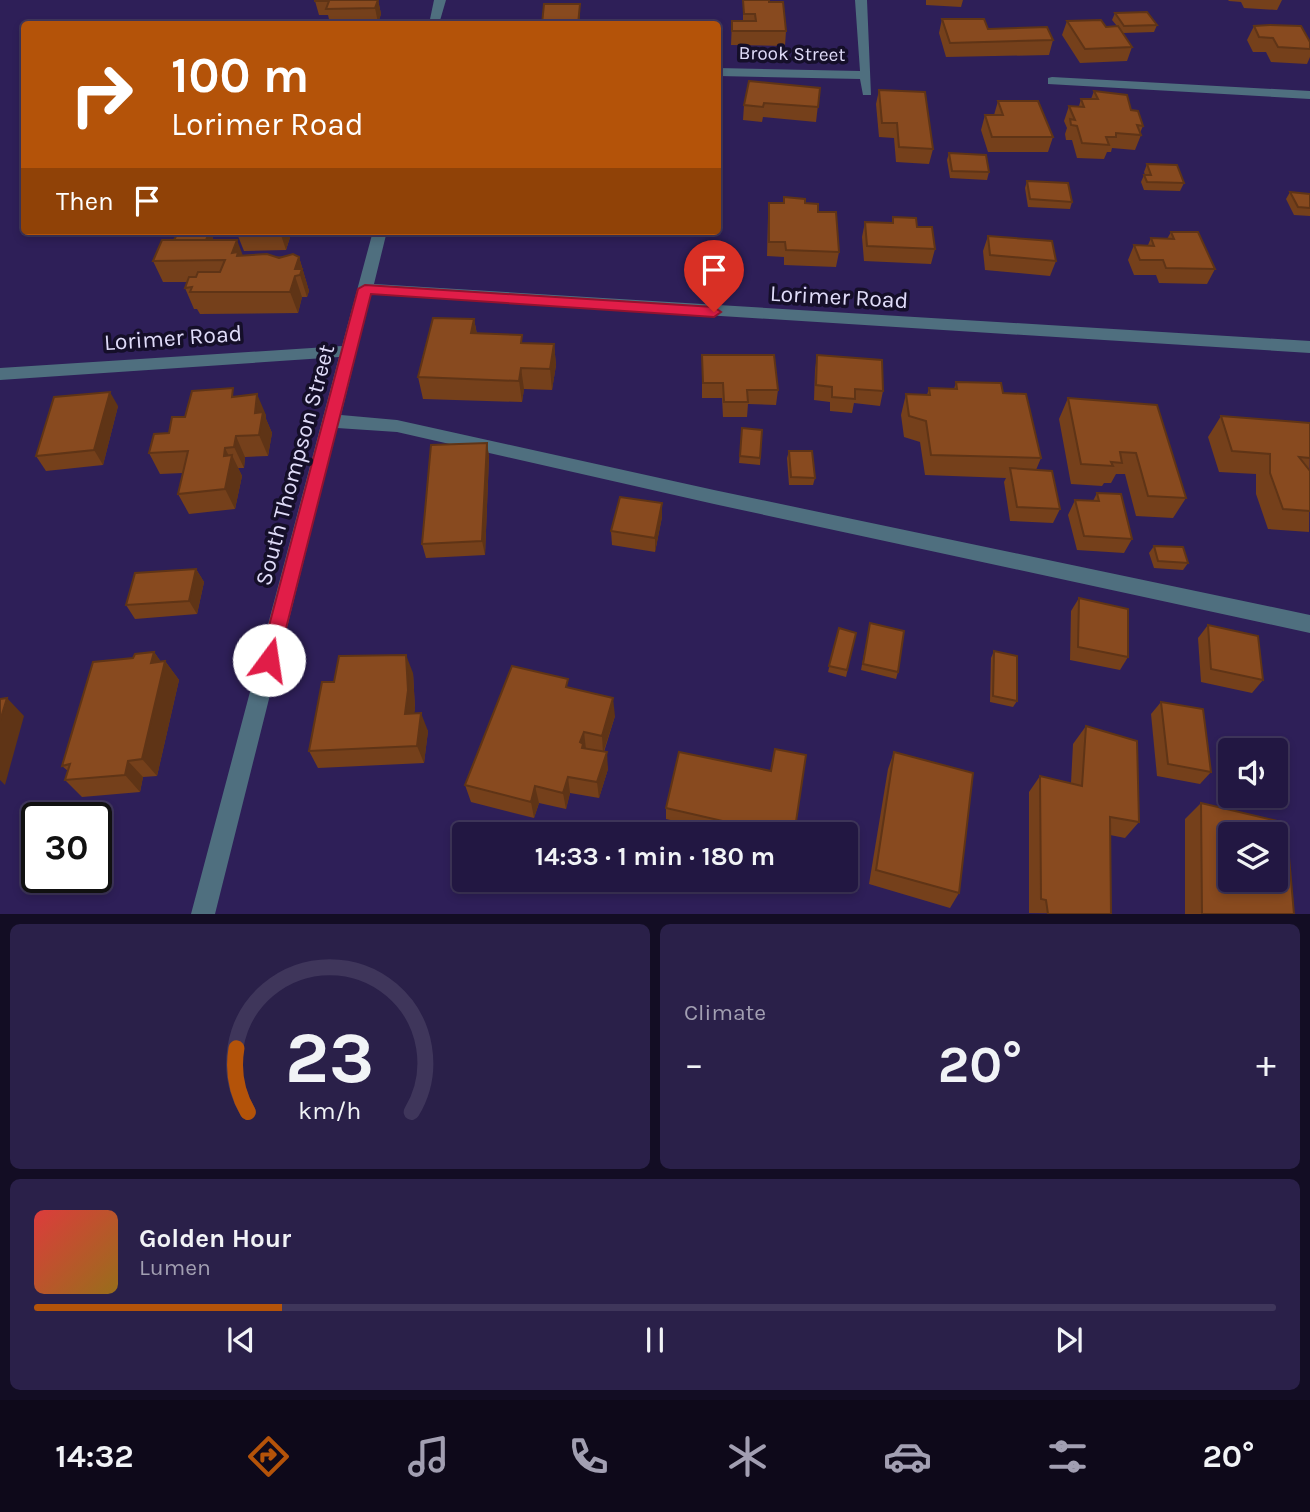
<!DOCTYPE html>
<meta charset="utf-8">
<style>
:root{--surface:#221742;--page:#2a2049;--text:#f1f3f6;--muted:#a29fb2;--line:#3f365b;--accent:#b45309}
body{margin:0;font-family:Karla,sans-serif;background:var(--page);color:var(--text);height:100vh;display:flex;flex-direction:column;font-size:26px;white-space:nowrap}
*{box-sizing:border-box;margin:0}
p{font-size:23px;color:var(--muted)}
.icon{flex:none;width:38px;height:38px;fill:none;stroke:currentColor;stroke-width:2;stroke-linecap:round;stroke-linejoin:round}
.map{position:relative;height:914px;overflow:hidden}
.side{display:flex;flex-direction:column;gap:10px;padding:10px;background:#130d24;flex:1}
.side>*{flex:none}
.hud{position:absolute;left:21px;top:21px;width:700px;height:214px;border-radius:7px;box-shadow:0 4px 10px #0003,0 0 0 2px var(--line);background:#b45309;color:#fff;overflow:hidden}
.tools{position:absolute;left:1218px;top:738px;display:grid;gap:14px}
.tools a{display:grid;place-items:center;width:70px;height:70px;border-radius:7px;background:var(--surface);box-shadow:0 4px 10px #0003,0 0 0 2px var(--line);font-size:35px}
.speed{position:absolute;left:21px;top:802px;display:flex;gap:14px;font-size:35px;font-weight:700;text-align:center}
.speed>*{display:grid;place-content:center;width:91px;height:91px;border-radius:50%;background:var(--surface);box-shadow:0 4px 10px #0003,0 0 0 2px var(--line);line-height:1}
.speed .limit{border:4px solid #111;border-radius:10px;background:#fff;color:#111}
.pin{position:absolute;display:grid;place-items:center;width:60px;height:60px;color:#fff;margin:-72px -30px;border-radius:50% 50% 50% 0;rotate:-45deg;box-shadow:0 0 7px #0007}
.pin .icon{rotate:45deg}
.me{position:absolute;width:77px;margin:-38px;rotate:14deg;stroke-linejoin:round;filter:drop-shadow(0 0 5px #0008)}
.turn{display:flex;align-items:center;gap:24px;height:147px;padding:0 35px;font-size:32px}
.turn .icon{width:91px;height:91px;stroke-width:2.5}
.turn b{display:block;font-size:49px;line-height:60px}
.then{display:flex;align-items:center;height:66px;padding:0 35px;background:#0003;gap:14px;font-size:26px}
.big{font-size:52px;font-weight:700;line-height:1.1}
.side .widget{flex:1;display:flex;flex-direction:column;justify-content:center;gap:10px;min-width:0;padding:0 24px;border-radius:10px;background:var(--page)}
.side .dial{align-items:center;gap:0}
.dial svg{height:182px;overflow:visible;fill:none;stroke:var(--line);stroke-width:7;stroke-linecap:round;text-anchor:middle}
.dial text{fill:var(--text);stroke:none}
.song{display:flex;align-items:center;gap:21px}
.cover{width:84px;height:84px;border-radius:10px;background:linear-gradient(135deg,hsl(0 70% 55%),hsl(40 70% 35%))}
.played{height:7px;border-radius:4px;background:linear-gradient(90deg,var(--accent) 20%,var(--line) 20%)}
.keys{display:flex;justify-content:space-around;direction:ltr}
.heat{display:flex;justify-content:space-between;align-items:center;font-size:38px;direction:ltr}
.side .tiles{flex:1;display:grid;gap:10px;grid-template-columns:1fr 1fr}
.widget:last-child{grid-column:span 2}
.trip{position:absolute;left:452px;top:822px;width:406px;height:70px;border-radius:7px;background:var(--surface);box-shadow:0 4px 10px #0003,0 0 0 2px var(--line);font-weight:700;line-height:70px;text-align:center}
.dock{display:flex;height:112px;justify-content:space-around;align-items:center;background:#0e091a;color:var(--muted)}
.dock .icon{width:49px;height:49px}
.dock .current{color:var(--accent)}
.dock b{font-size:32px;color:var(--text)}
.map>svg:first-child{display:block}
.lines{fill:none;stroke-linecap:round;stroke-linejoin:round}
.minor{fill:#4f6f7f;fill-rule:evenodd}
.wall{fill:#75401b}
.shaded-wall{fill:#5f3416}
.building{fill:#884a1f;stroke:#5f3416;stroke-width:2;fill-rule:evenodd}
.route{fill:#e11d48;stroke:#92132f;stroke-width:2}
.labels{text-anchor:middle;dominant-baseline:central;stroke-width:7;stroke-linejoin:round;paint-order:stroke}
.far-street-label{font-size:19px;fill:#e0dcf9;stroke:#150f29}
.street-label{font-size:23px;fill:#e0dcf9;stroke:#150f29}
</style>
<div class="map">
<svg width="1310" height="914" viewBox="0 0 1310 914">
<rect width="100%" height="100%" fill="#2e1f58"/>
<g class="lines">
<g class="minor">
<polygon points="434,0 446,0 439,24 429,24"/>
<polygon points="855,0 867,0 871,95 863,95 860,79 718,76 718,68 860,71"/>
<polygon points="1052,77 1310,91 1310,99 1048,84 1048,78"/>
<polygon points="373,231 387,231 374,284 1310,341 1310,353 371,294 341,415 397,420 714,490 1310,615 1310,633 714,504 397,432 337,428 215,914 191,914 339,357 0,380 0,368 342,346"/>
</g>
</g>
<g class="wall">
<polygon points="378,0 381,14 378,23 330,23 328,15 319,15 315,1"/>
<polygon points="743,0 786,31 785,46 731,45 732,21 743,21"/>
<polygon points="926,0 963,0 961,7 926,5"/>
<polygon points="1228,0 1282,0 1277,10 1244,8 1241,2 1229,1"/>
<polygon points="1115,13 1157,25 1154,32 1123,33 1132,47 1127,61 1080,63 1062,35 1067,21 1106,27 1117,26 1112,20"/>
<polygon points="942,19 988,29 1053,40 1049,55 946,57 939,33"/>
<polygon points="1254,26 1310,42 1310,57 1307,64 1271,62 1266,52 1253,52 1247,40"/>
<polygon points="820,88 816,122 763,117 762,122 743,120 744,105"/>
<polygon points="879,90 933,149 929,164 896,162 894,138 879,137 876,104"/>
<polygon points="1094,91 1131,110 1143,126 1140,133 1141,135 1135,150 1112,148 1111,152 1107,152 1104,159 1077,158 1072,140 1066,140 1065,134 1067,128 1064,121 1069,106 1079,106 1081,99 1091,99"/>
<polygon points="998,101 1053,137 1048,152 988,152 981,130 985,115 994,115"/>
<polygon points="949,153 989,172 987,180 950,178 947,160"/>
<polygon points="1147,164 1184,183 1180,191 1144,190 1141,182 1144,175 1145,175 1144,172"/>
<polygon points="1027,181 1072,202 1070,209 1028,207 1025,188"/>
<polygon points="1290,192 1310,194 1310,216 1294,215 1286,199"/>
<polygon points="769,203 805,203 818,212 839,252 836,267 784,265 784,257 767,256 768,217"/>
<polygon points="893,217 917,227 935,249 931,264 864,261 862,237 865,222 892,223"/>
<polygon points="210,231 213,238 212,240 243,256 299,257 309,291 307,297 302,297 298,313 200,314 197,309 194,309 185,288 187,282 163,282 153,261 174,240"/>
<polygon points="292,231 286,250 244,251 238,236"/>
<polygon points="558,231 647,231 635,231 634,237 558,233"/>
<polygon points="1171,232 1215,269 1207,284 1159,283 1156,275 1134,275 1128,260 1134,245 1148,245 1151,238 1167,239"/>
<polygon points="988,236 1056,261 1050,276 985,270 983,251"/>
<polygon points="474,319 477,334 523,343 554,344 556,365 552,390 524,389 522,402 423,399 418,377"/>
<polygon points="702,355 778,390 776,405 748,404 747,417 723,417 722,398 702,398"/>
<polygon points="817,355 883,391 880,406 854,403 852,413 830,411 830,402 814,400 815,370"/>
<polygon points="956,382 1003,393 1041,458 1036,470 1060,509 1053,523 1010,521 1004,482 1006,478 925,475 920,442 904,437 901,415 906,394 927,395 929,388 954,389"/>
<polygon points="237,396 266,415 266,419 272,433 268,456 245,457 244,468 238,468 242,476 235,509 189,514 178,494 183,473 160,474 149,453 185,417"/>
<polygon points="1068,398 1157,405 1186,498 1173,518 1136,516 1125,474 1116,474 1111,483 1104,483 1102,486 1071,484 1059,419"/>
<polygon points="118,406 103,465 46,471 36,456"/>
<polygon points="1221,416 1310,423 1309,532 1268,529 1256,494 1256,474 1219,472 1208,437"/>
<polygon points="742,428 762,430 760,465 739,463"/>
<polygon points="487,443 489,457 485,555 426,558 422,544"/>
<polygon points="789,451 815,478 813,485 789,485 787,458"/>
<polygon points="1097,493 1132,539 1124,553 1077,550 1068,515 1075,500 1093,501"/>
<polygon points="662,503 662,517 655,552 612,545 611,531"/>
<polygon points="1154,546 1188,563 1183,570 1154,568 1149,553"/>
<polygon points="196,569 204,582 197,614 135,619 126,605"/>
<polygon points="1079,598 1128,657 1120,670 1070,660 1071,611"/>
<polygon points="870,623 898,672 896,679 861,670"/>
<polygon points="1208,625 1263,680 1252,693 1201,682 1198,638"/>
<polygon points="839,628 856,633 846,677 828,672"/>
<polygon points="994,651 1017,701 1013,707 990,702 991,658"/>
<polygon points="154,652 161,662 165,661 179,680 157,776 143,777 140,792 82,797 65,780 68,771 62,766 133,658"/>
<polygon points="413,673 415,708 414,713 428,731 424,763 318,768 309,751 334,682"/>
<polygon points="569,688 615,716 604,752 608,769 599,798 570,793 566,809 539,803 534,818 471,802 465,785"/>
<polygon points="1161,702 1211,772 1200,784 1157,776 1151,714"/>
<polygon points="1086,726 1139,822 1125,838 1110,835 1111,914 1029,913 1029,792 1040,776 1071,783 1073,744"/>
<polygon points="894,752 959,893 950,908 869,884 888,769"/>
<polygon points="1201,803 1294,914 1185,914 1185,819"/>
<polygon points="666,808 794,835 734,835 666,819"/>
</g>
<g class="shaded-wall">
<polygon points="378,0 381,14 378,23 375,8"/>
<polygon points="580,4 580,24 578,24"/>
<polygon points="210,231 213,238 203,258 200,251"/>
<polygon points="283,231 292,231 286,250 281,235"/>
<polygon points="237,240 245,261 232,253"/>
<polygon points="299,257 309,291 307,297 300,275 295,269"/>
<polygon points="295,276 302,297 298,313 290,292"/>
<polygon points="474,319 478,341 471,333"/>
<polygon points="554,344 556,365 552,390 550,369"/>
<polygon points="521,368 524,389 522,402 519,381"/>
<polygon points="110,392 118,406 103,465 94,450"/>
<polygon points="257,394 266,415 266,419 272,433 268,456 259,435 255,413"/>
<polygon points="236,436 245,457 244,468 234,447"/>
<polygon points="487,443 489,457 485,555 482,541"/>
<polygon points="225,448 231,460 232,455 242,476 235,509 225,489 224,456"/>
<polygon points="662,503 662,517 655,552 655,538"/>
<polygon points="196,569 204,582 197,614 189,601"/>
<polygon points="154,652 164,666 165,661 179,680 157,776 142,759 151,663"/>
<polygon points="406,655 413,673 415,708 412,731 405,714"/>
<polygon points="7,698 24,716 5,785 0,780 0,721"/>
<polygon points="613,698 615,716 603,753 602,736"/>
<polygon points="421,713 428,731 424,763 417,746"/>
<polygon points="584,732 586,749 584,754 580,742"/>
<polygon points="607,752 608,769 599,798 597,782"/>
<polygon points="128,761 143,777 140,792 125,775"/>
<polygon points="568,777 570,793 566,809 563,793"/>
<polygon points="535,786 539,803 534,818 531,802"/>
</g>
<g class="building">
<polygon points="315,0 378,0 375,8 326,9 329,1 315,1"/>
<polygon points="743,0 769,0 769,2 783,2 786,31 732,31 732,21 756,21 755,14 744,14"/>
<polygon points="544,4 580,4 578,24 542,24"/>
<polygon points="1147,12 1157,25 1124,26 1115,13"/>
<polygon points="942,19 984,19 988,29 1047,27 1053,40 950,43"/>
<polygon points="1101,20 1106,27 1118,26 1132,47 1085,49 1067,21"/>
<polygon points="1270,25 1301,26 1310,42 1310,49 1278,47 1273,38 1259,37 1254,26"/>
<polygon points="749,81 820,88 818,107 764,103 763,107 744,105"/>
<polygon points="879,90 925,92 933,149 899,147 897,123 882,123"/>
<polygon points="1094,91 1127,95 1131,110 1138,111 1143,126 1137,125 1141,135 1116,133 1116,137 1106,137 1109,145 1082,143 1077,126 1071,125 1070,119 1075,120 1069,106 1084,107 1081,99 1098,99"/>
<polygon points="998,101 1038,101 1053,137 992,137 985,115 1003,115"/>
<polygon points="949,153 986,155 989,172 952,171"/>
<polygon points="1147,164 1177,165 1184,183 1147,182 1144,175 1151,175"/>
<polygon points="1027,181 1068,183 1072,202 1030,199"/>
<polygon points="1290,192 1310,194 1310,208 1298,207"/>
<polygon points="784,197 805,199 805,203 818,204 818,212 836,212 839,252 786,250 785,242 769,242 769,203 784,203"/>
<polygon points="893,217 916,218 917,227 932,227 935,249 867,246 865,222 893,223"/>
<polygon points="179,231 210,231 206,240 174,240"/>
<polygon points="240,231 283,231 281,235 238,236"/>
<polygon points="1171,232 1198,232 1215,269 1166,268 1163,260 1140,260 1134,245 1154,246 1151,238 1174,239"/>
<polygon points="988,236 1052,241 1056,261 990,255"/>
<polygon points="162,240 237,240 232,253 238,252 237,256 267,254 279,258 293,254 299,257 295,269 302,269 300,275 295,276 290,292 190,292 192,287 185,288 189,277 196,277 198,272 220,272 225,260 153,261"/>
<polygon points="433,318 474,319 471,333 522,335 521,343 554,344 550,369 521,368 519,381 418,377"/>
<polygon points="702,355 774,355 778,390 747,390 748,402 724,402 723,383 703,383"/>
<polygon points="817,355 882,360 883,391 855,389 855,399 832,397 832,387 816,385"/>
<polygon points="956,382 1001,383 1003,393 1026,394 1041,458 931,455 926,421 909,416 906,394 930,395 929,388 957,389"/>
<polygon points="233,388 232,397 257,394 255,413 263,412 259,435 236,436 234,447 225,448 224,456 232,455 225,489 178,494 188,451 149,453 154,434 169,433 172,417 185,417 192,391"/>
<polygon points="110,392 94,450 36,456 54,397"/>
<polygon points="1068,398 1157,405 1186,498 1148,496 1136,453 1120,452 1122,463 1111,462 1113,466 1081,464"/>
<polygon points="1221,416 1310,423 1310,458 1299,457 1310,471 1310,511 1283,509 1270,473 1270,454 1232,451"/>
<polygon points="742,428 762,430 760,458 740,456"/>
<polygon points="487,443 482,541 422,544 431,445"/>
<polygon points="789,451 812,451 815,478 791,477"/>
<polygon points="1010,468 1052,471 1060,509 1017,507"/>
<polygon points="1097,493 1121,494 1132,539 1084,536 1075,500 1099,501"/>
<polygon points="620,497 662,503 655,538 611,531"/>
<polygon points="1154,546 1183,547 1188,563 1158,561"/>
<polygon points="196,569 189,601 126,605 135,573"/>
<polygon points="1079,598 1128,609 1128,657 1078,647"/>
<polygon points="870,623 904,631 898,672 863,664"/>
<polygon points="1208,625 1258,636 1263,680 1211,669"/>
<polygon points="839,628 856,633 847,670 829,666"/>
<polygon points="994,651 1017,656 1017,701 993,696"/>
<polygon points="154,652 151,663 165,661 142,759 128,761 125,775 65,780 70,764 62,766 93,662 133,658 135,654"/>
<polygon points="406,655 408,690 405,714 421,713 417,746 309,751 322,682 334,682 339,656"/>
<polygon points="512,666 568,679 566,687 613,698 602,736 584,732 580,742 583,744 582,748 607,752 597,782 568,777 563,793 535,786 531,802 465,785"/>
<polygon points="7,698 0,721 0,699"/>
<polygon points="1161,702 1203,709 1211,772 1168,764"/>
<polygon points="1086,726 1137,741 1139,822 1110,817 1111,914 1048,914 1046,900 1041,899 1040,776 1082,786"/>
<polygon points="775,749 806,755 794,835 784,835 666,808 679,752 771,771"/>
<polygon points="894,752 973,773 959,893 876,870"/>
<path d="M1201,803L1286,823L1294,914H1202ZM1230,835H1276V880H1230Z"/>
</g>
<polygon class="route" points="365,285 714,307 721,312 714,317 371,294 278,660 276,666 269,669 262,666 260,660 358,289"/>
<g class="labels">
<g class="far-street-label">
<text transform="translate(792 54) rotate(1)">Brook Street</text>
</g>
<g class="street-label">
<text transform="translate(839 297) rotate(3)">Lorimer Road</text>
<text transform="translate(173 338) rotate(-4)">Lorimer Road</text>
<text transform="translate(295 465) rotate(-75)">South Thompson Street</text>
</g>
</g>
</svg>
<div class="tools">
<a><svg class="icon" aria-label="sound" viewBox="0 0 24 24"><path d="M4 9h4l5-4v14l-5-4H4zM17 9q2 3 0 6"/></svg></a>
<a><svg class="icon" aria-label="layers" viewBox="0 0 24 24"><path d="M12 4l9 5-9 5-9-5zM3 14l9 5 9-5"/></svg></a>
</div>
<div class="speed"><div class="limit">30</div></div>
<div class="pin" style="left:714px;top:312px;background:#d93025"><svg class="icon" aria-label="arrive" viewBox="0 0 24 24"><path d="M6 21V4h12l-3 4 3 4H6"/></svg></div>
<svg class="me" style="left:269px;top:660px" viewBox="-20 -20 40 40"><circle r="19" fill="#fff"/><path d="M0-13L10 11 0 6-10 11z" fill="#e11d48"/></svg>
<div class="trip">14:33 · 1 min · 180 m</div>
<div class="hud">
<div class="turn"><svg class="icon" aria-label="right" viewBox="0 0 24 24"><path d="M7 20v-9h11M14 6l5 5-5 5"/></svg><div><b>100 m</b>Lorimer Road</div></div>
<div class="then">Then<svg class="icon" aria-label="arrive" viewBox="0 0 24 24"><path d="M6 21V4h12l-3 4 3 4H6"/></svg></div>
</div>
</div>
<section class="side">
<div class="tiles">
<div class="widget dial"><svg viewBox="0 0 100 80">
<path d="M14 69A42 42 0 1 1 86 69"/>
<path d="M14 69A42 42 0 0 1 9 41" stroke="#b45309"/>
<text x="50" y="56" font-size="32" font-weight="700">23</text>
<text x="50" y="72" font-size="11">km/h</text>
</svg></div>
<div class="widget"><p>Climate</p>
<div class="heat"><a>−</a><b class="big">20°</b><a>+</a></div>
</div>
<div class="widget">
<div class="song"><i class="cover"></i><div><b>Golden Hour</b><p>Lumen</p></div></div>
<div class="played"></div>
<div class="keys"><svg class="icon" aria-label="previous" viewBox="0 0 24 24"><path d="M18 5L8 12l10 7zM5 5v14"/></svg><svg class="icon" aria-label="pause" viewBox="0 0 24 24"><path d="M8 5v14M16 5v14"/></svg><svg class="icon" aria-label="next" viewBox="0 0 24 24"><path d="M6 5l10 7-10 7zM19 5v14"/></svg></div>
</div>
</div>
</section>
<nav class="dock">
<b>14:32</b>
<svg class="icon current" aria-label="directions" viewBox="0 0 24 24"><path d="M12 3l9 9-9 9-9-9zM9 14v-3h6M13 9l2 2-2 2"/></svg>
<svg class="icon" aria-label="music" viewBox="0 0 24 24"><path d="M9 18V5l10-2v13"/><circle cx="6" cy="18" r="3"/><circle cx="16" cy="16" r="3"/></svg>
<svg class="icon" aria-label="phone" viewBox="0 0 24 24"><path d="M5 4h4l2 5-3 2q2 4 5 5l2-3 5 2v4C11 20 4 13 5 4z"/></svg>
<svg class="icon" aria-label="climate" viewBox="0 0 24 24"><path d="M12 3v18M4 7l16 10M4 17L20 7"/></svg>
<svg class="icon" aria-label="car" viewBox="0 0 24 24"><path d="M5 17H2v-5l4-1 3-4h7l3 4 3 1v5h-3M9 17h6M6 11h13"/><circle cx="7" cy="17" r="2"/><circle cx="17" cy="17" r="2"/></svg>
<svg class="icon" aria-label="filters" viewBox="0 0 24 24"><path d="M4 7h16M4 17h16"/><circle cx="9" cy="7" r="2"/><circle cx="15" cy="17" r="2"/></svg>
<b>20°</b>
</nav>
